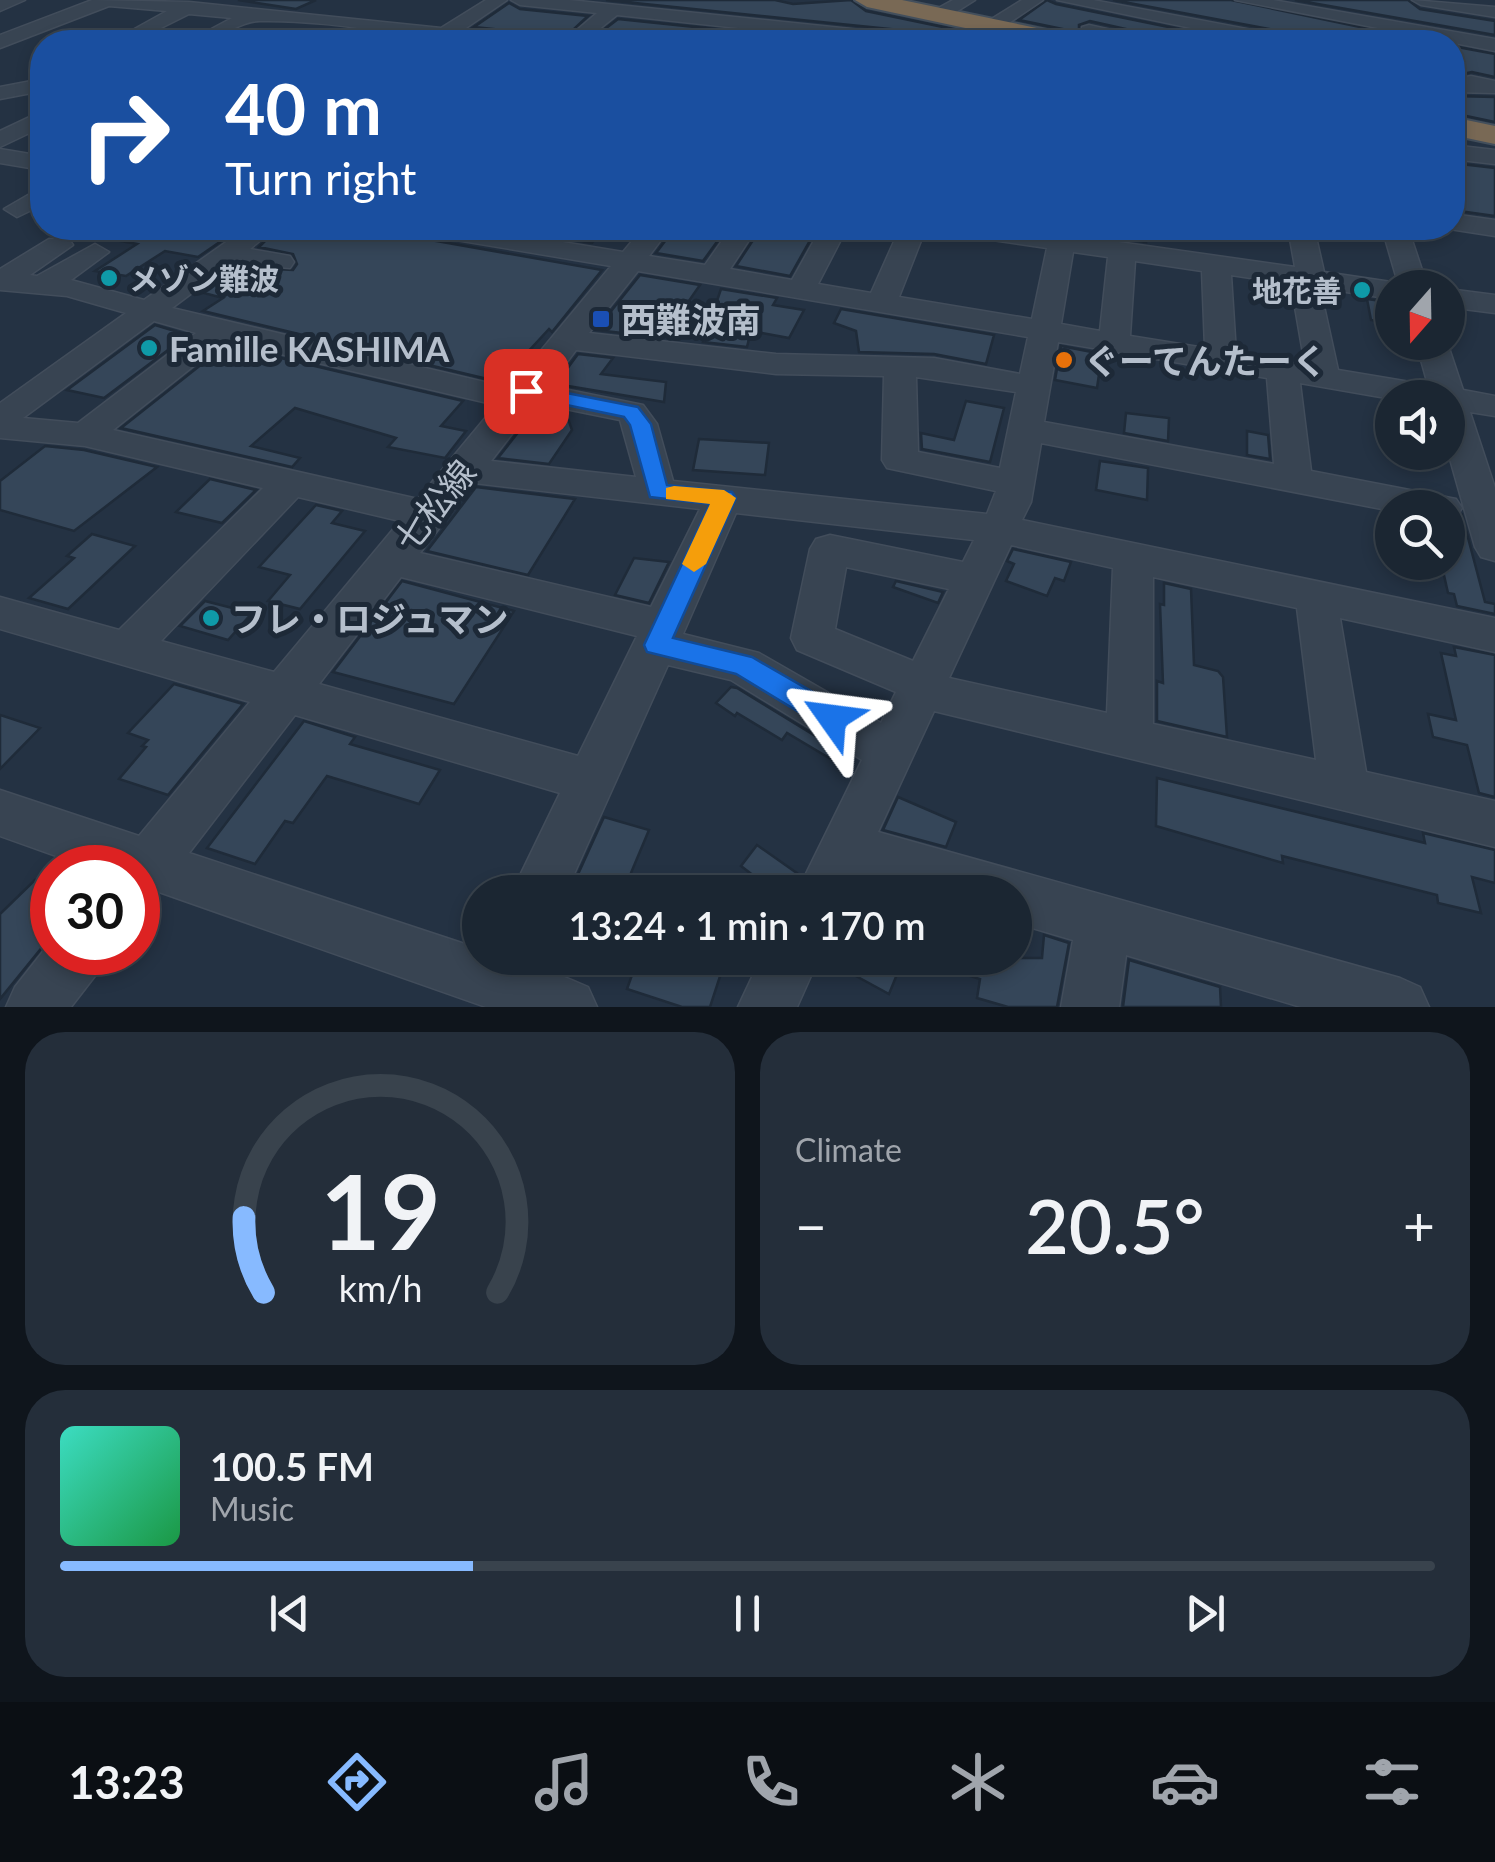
<!DOCTYPE html>
<meta charset="utf-8">
<style>
:root{--surface:#1b2632;--page:#242e3a;--text:#f1f3f6;--muted:#a0a5ac;--line:#39434d;--accent:#87baff}
body{margin:0;font-family:Lato,"Noto Sans JP",sans-serif;background:var(--page);color:var(--text);height:100vh;display:flex;flex-direction:column;font-size:38px;white-space:nowrap}
*{box-sizing:border-box;margin:0}
p{font-size:32px;color:var(--muted)}
.icon{flex:none;width:55px;height:55px;fill:none;stroke:currentColor;stroke-width:2;stroke-linecap:round;stroke-linejoin:round}
.map{position:relative;height:1007px;overflow:hidden}
.side{display:flex;flex-direction:column;gap:25px;padding:25px;background:#0f151c;flex:1}
.side>*{flex:none}
.top-card{position:absolute;left:30px;top:30px;width:1435px;height:210px;border-radius:40px;box-shadow:0 5px 15px #0003,0 0 0 2px var(--line);background:#1a4fa0;color:#fff;overflow:hidden}
.needle{width:65px;rotate:200deg}
.controls{position:absolute;left:1375px;top:270px;display:grid;gap:20px}
.controls a{display:grid;place-items:center;width:90px;height:90px;border-radius:50%;background:var(--surface);box-shadow:0 5px 15px #0003,0 0 0 2px var(--line);font-size:50px}
.speed{position:absolute;left:30px;top:845px;display:flex;gap:20px;font-size:50px;font-weight:700;text-align:center}
.speed>*{display:grid;place-content:center;width:130px;height:130px;border-radius:50%;background:var(--surface);box-shadow:0 5px 15px #0003,0 0 0 2px var(--line);line-height:1}
.speed .limit{border:15px solid #d22;background:#fff;color:#111}
.pin{position:absolute;display:grid;place-items:center;width:85px;height:85px;color:#fff;margin:-42px;border-radius:20px;box-shadow:0 5px 15px #0006}
.me{position:absolute;width:110px;margin:-55px;rotate:301deg;stroke-linejoin:round;filter:drop-shadow(0 0 8px #0008)}
.turn{display:flex;align-items:center;gap:35px;height:210px;padding:0 30px;font-size:45px}
.turn .icon{width:130px;height:130px;stroke-width:2.5}
.turn b{display:block;font-size:70px;line-height:85px}
.big{font-size:75px;font-weight:600;line-height:1.1}
.side .card{flex:1;display:flex;flex-direction:column;justify-content:center;gap:15px;min-width:0;padding:0 35px;border-radius:40px;background:var(--page)}
.side .dial{align-items:center;gap:0}
.dial svg{height:260px;overflow:visible;fill:none;stroke:var(--line);stroke-width:7;stroke-linecap:round;text-anchor:middle}
.dial text{fill:var(--text);stroke:none}
.song{display:flex;align-items:center;gap:30px}
.cover{width:120px;height:120px;border-radius:15px;background:linear-gradient(135deg,hsl(170 70% 55%),hsl(140 70% 35%))}
.played{height:10px;border-radius:5px;background:linear-gradient(90deg,var(--accent) 30%,var(--line) 30%)}
.keys{display:flex;justify-content:space-around;direction:ltr}
.heat{display:flex;justify-content:space-between;align-items:center;font-size:55px;direction:ltr}
.side .tiles{flex:1;display:grid;gap:25px;grid-template-columns:1fr 1fr}
.card:last-child{grid-column:span 2}
.trip{position:absolute;left:462px;top:875px;width:570px;height:100px;border-radius:50px;background:var(--surface);box-shadow:0 5px 15px #0003,0 0 0 2px var(--line);font-weight:600;line-height:100px;text-align:center}
.tab-bar{display:flex;height:160px;justify-content:space-around;align-items:center;background:#0b0f14;color:var(--muted)}
.tab-bar .icon{width:70px;height:70px}
.tab-bar .selected{color:var(--accent)}
.tab-bar b{font-size:45px;color:var(--text)}
.map>svg:first-child{display:block}
.building{fill:#354659;stroke:#1f2b39;stroke-width:2.5}
.lines{fill:none;stroke-linecap:round;stroke-linejoin:round}
.minor-casing{stroke:#424d5b;stroke-width:3}
.highway-casing{stroke:#434f5c;stroke-width:4}
.minor{fill:#384452;fill-rule:evenodd}
.highway{fill:#796955;fill-rule:evenodd}
.route{fill:#1a73e8;stroke:#114b97;stroke-width:2.5}
.slow{fill:#f59e0b}
.culture-dot{fill:#0f9aa8;stroke:#1d2937;stroke-width:4}
.transit-dot{fill:#1a4fb4;stroke:#1d2937;stroke-width:4}
.food-dot{fill:#e8710a;stroke:#1d2937;stroke-width:4}
.labels{text-anchor:middle;dominant-baseline:central;stroke-width:10;stroke-linejoin:round;paint-order:stroke}
.far-poi-label{font-size:30px;font-weight:bold;fill:#b5bfcc;stroke:#1d2937;text-anchor:start}
.poi-label{font-size:35px;font-weight:bold;fill:#b5bfcc;stroke:#1d2937;text-anchor:start}
.street-label{font-size:35px;fill:#b5bfcc;stroke:#1d2937}
</style>
<div class="map">
<svg width="1495" height="1007" viewBox="0 0 1495 1007">
<rect width="100%" height="100%" fill="#243243"/>
<g class="building">
<polygon points="238,0 316,0 296,9"/>
<polygon points="606,0 775,0 793,4 851,0 866,11 1015,42 931,42 919,32"/>
<polygon points="1047,0 1056,4 1242,42 1137,42 1135,31 1090,21 1079,25 1079,37 1100,42 1082,42 1067,30 1019,20"/>
<polygon points="1113,0 1231,0 1432,42 1296,42 1285,32"/>
<polygon points="1295,0 1408,0 1420,9 1495,21 1495,35"/>
<polygon points="509,3 520,9 588,16 560,42 535,42 522,32 474,27"/>
<polygon points="618,19 840,42 761,42 767,36 717,30 705,41 689,42 588,42"/>
<polygon points="1452,46 1495,54 1495,77 1472,72 1452,76"/>
<polygon points="1452,96 1495,97 1495,122 1452,113"/>
<polygon points="1452,163 1495,168 1495,216 1452,210"/>
<polygon points="106,228 240,228 198,257 165,251 126,276 95,271 137,244 105,238"/>
<polygon points="278,228 342,228 402,237 403,228 416,228 431,240 602,270 552,332 549,329 500,382 203,311 223,298 200,292 233,267 293,270 297,264 293,254 259,247"/>
<polygon points="497,228 604,228 592,243"/>
<polygon points="675,228 727,228 703,261 656,253"/>
<polygon points="761,228 817,228 790,276 736,266"/>
<polygon points="1084,228 1145,228 1146,242 1083,233"/>
<polygon points="640,275 700,285 668,331 637,326 631,334 596,330"/>
<polygon points="721,289 777,298 773,305 804,310 789,338 751,331 747,347 703,342"/>
<polygon points="1367,299 1389,302 1392,324 1371,320"/>
<polygon points="841,309 994,335 986,364 934,354 859,352 856,331 834,323"/>
<polygon points="155,325 188,335 104,398 67,390"/>
<polygon points="226,345 463,401 441,426 466,431 445,458 388,447 396,438 295,408 251,446 300,458 292,467 121,428"/>
<polygon points="1061,346 1102,354 1097,388 1055,380"/>
<polygon points="578,354 613,358 601,374 666,382 664,402 556,384"/>
<polygon points="966,401 1004,408 990,462 922,449 921,433 954,440"/>
<polygon points="538,407 566,413 572,430 549,464 498,458"/>
<polygon points="1126,413 1169,418 1168,441 1124,433"/>
<polygon points="1247,431 1268,435 1270,459 1247,455"/>
<polygon points="699,439 769,443 765,475 693,470"/>
<polygon points="45,446 84,450 157,467 74,531 0,510 0,481"/>
<polygon points="1100,461 1148,468 1147,500 1096,490"/>
<polygon points="210,479 256,490 222,523 176,512"/>
<polygon points="476,487 575,499 528,575 427,551"/>
<polygon points="316,505 342,511 332,523 365,531 300,609 268,601 290,575 259,567"/>
<polygon points="1462,515 1485,602 1495,604 1495,614 1457,606 1454,594 1448,593 1441,562 1448,562 1448,523"/>
<polygon points="92,534 135,546 68,609 29,598 74,558 67,556"/>
<polygon points="1013,549 1071,562 1064,581 1055,578 1047,596 1006,581 1014,564 1007,561"/>
<polygon points="634,558 669,562 649,603 615,595"/>
<polygon points="402,581 514,611 454,704 333,672"/>
<polygon points="896,581 943,592 938,603 893,587"/>
<polygon points="1164,583 1191,589 1194,665 1218,671 1223,677 1227,737 1157,721 1157,681 1163,683 1160,604 1164,605"/>
<polygon points="205,601 252,613 228,640 180,626"/>
<polygon points="1454,647 1495,655 1495,797 1479,793 1467,745 1433,737 1428,714 1456,720 1441,653 1456,656"/>
<polygon points="174,684 243,704 168,795 119,779 146,747 142,746 148,740 128,733"/>
<polygon points="731,687 737,688 848,756 841,765 787,733 782,740 737,713 735,716 716,703"/>
<polygon points="0,715 40,728 0,769"/>
<polygon points="304,721 355,737 350,744 440,770 419,804 327,776 293,823 285,821 255,864 207,848"/>
<polygon points="1157,778 1425,843 1423,833 1495,850 1495,883 1472,877 1481,913 1438,903 1437,895 1282,856 1283,863 1156,826"/>
<polygon points="898,797 956,822 946,847 883,830"/>
<polygon points="604,817 649,830 623,892 570,892"/>
<polygon points="757,845 801,876 793,892 741,892 754,876 741,866"/>
<polygon points="35,880 52,886 52,935 0,999 0,914"/>
<polygon points="1044,935 1069,943 1057,1007 1008,1007 977,998 980,979 926,962 926,958 1042,958"/>
<polygon points="638,958 726,958 710,1007 682,1007 627,989"/>
<polygon points="823,958 899,958 896,965 900,967 889,994"/>
<polygon points="1129,960 1220,987 1221,1007 1123,1007"/>
</g>
<g class="lines">
<defs>
<g id="minor">
<polygon points="0,0 25,0 0,11"/>
<path d="M92,0L189,2L441,28L486,0H507L463,30L522,36L531,42C441,48 350,19 260,21C237,21 221,42 187,42L232,18L189,14L133,42H111L167,11L109,6L0,48V35Z"/>
<polygon points="511,0 569,0 919,36 928,42 871,42 617,15 583,42 563,42 597,13 520,5"/>
<polygon points="953,0 975,0 945,19 933,19 933,11"/>
<polygon points="1022,0 1043,0 997,31 985,31 985,23"/>
<polygon points="1057,0 1093,0 1284,36 1293,42 1258,42"/>
<polygon points="1235,0 1273,0 1495,39 1495,51"/>
<polygon points="1412,0 1495,7 1495,17 1421,5"/>
<polygon points="1089,25 1134,35 1136,39 1117,42 1082,35 1082,27"/>
<polygon points="1471,76 1495,81 1495,93 1452,92 1452,80"/>
<polygon points="42,79 42,91 0,99 0,87"/>
<polygon points="42,111 42,127 0,147 0,131"/>
<polygon points="1452,145 1495,150 1495,164 1452,159"/>
<polygon points="0,149 42,156 42,170 0,163"/>
<polygon points="42,187 42,205 17,217 4,209"/>
<polygon points="1452,214 1495,220 1495,236 1443,228 1452,228"/>
<path d="M246,228H275L250,249L290,256L294,262L290,268L232,263L172,308L510,388L611,266L432,236L419,228H477L623,252L643,228H670L649,256L705,265L731,228H757L730,269L792,280L821,228H847L818,284L871,293L900,228H926L899,297L1032,319L1047,248L965,236L952,228L1050,232L1051,228H1077L1076,236L1295,267L1288,228H1314L1324,272L1398,283L1382,228H1408L1428,288H1392V299L1320,288L1338,370L1428,385L1416,342H1447L1463,390L1495,396V416L1470,412L1495,488V561L1481,557L1475,547L1448,452V398L1392,399L1300,383L1311,471L1456,499L1462,508L1456,517L1448,520V508H1392V511L1041,443L1031,502L1022,520L1495,618V652L1340,618L1366,772L1495,801V847L934,711L878,832L1400,978L1420,987L1429,1007H1301L1126,955L1119,1007H1061L1073,940L1015,923V892H916L858,875L850,892H797L862,760L731,680L668,665L566,892H512L560,793L295,715L189,853L480,949V958C518,958 554,972 588,987L597,1007H486L159,892L138,902V868H90L0,836V790L139,836L250,702L0,629V597L119,630L263,488L85,446L0,438V403L126,313L67,296L0,290V269L49,239H69L73,245L30,275L37,276L95,244L109,252L71,280L144,300ZM1073,252L1108,257L1100,331L1061,324ZM1135,261L1202,271L1205,348L1130,336ZM638,271L1028,337L1020,374L934,358L776,354L589,333ZM1231,275L1291,284L1305,365L1236,353ZM154,321L196,333L78,423L23,418ZM225,341L496,405L418,499L113,430ZM1058,342L1267,378L1274,464L1044,422ZM576,350L776,374L884,376L882,460L887,468L996,491L987,514L673,481L657,424L643,405L549,386ZM916,377L1016,392L1000,468L918,452ZM536,403L620,420L636,477L491,461ZM474,483L700,509L651,607L420,553ZM298,497L400,521L274,672L161,641ZM736,513L974,540L963,562L830,535L816,539L810,549L791,638L797,650L896,692L881,723L759,653L683,634ZM1011,545L1113,568L1107,713L949,678ZM846,567L949,589L913,661L835,629ZM401,577L637,636L578,756L319,684ZM1153,577L1297,608L1316,760L1153,724Z"/>
<polygon points="1448,289 1495,295 1495,313 1448,307"/>
<polygon points="52,940 52,952 106,952 98,972 71,1007 6,1007 15,987"/>
<polygon points="761,958 819,958 797,1007 738,1007"/>
</g>
<g id="highway">
<polygon points="855,0 902,0 1066,34 1079,42 1031,42 867,7"/>
<polygon points="1452,117 1495,126 1495,144 1452,135"/>
</g>
</defs>
<use href="#minor" class="minor-casing"/>
<use href="#highway" class="highway-casing"/>
<use href="#minor" class="minor"/>
<use href="#highway" class="highway"/>
</g>
<polygon class="route" points="526,385 638,407 651,424 667,485 732,492 736,498 673,638 752,657 842,709 846,718 842,726 822,726 736,674 647,652 644,645 710,504 650,497 630,425 624,417 518,395 518,387"/>
<polygon class="slow" points="674,486 724,490 736,498 706,564 694,572 682,564 710,504 666,499 666,488"/>
<g class="culture-dot">
<circle cx="109" cy="278" r="10"/>
<circle cx="1362" cy="290" r="10"/>
<circle cx="149" cy="348" r="10"/>
<circle cx="211" cy="618" r="10"/>
</g>
<rect class="transit-dot" x="591" y="309" width="20" height="20" rx="5"/>
<circle class="food-dot" cx="1064" cy="360" r="10"/>
<g class="labels">
<g class="far-poi-label">
<text x="129" y="278">メゾン難波</text>
<text x="1342" y="290" text-anchor="end">地花善</text>
</g>
<g class="poi-label">
<text x="621" y="319">西難波南</text>
<text x="169" y="348">Famille KASHIMA</text>
<text x="1084" y="360">ぐーてんたーく</text>
<text x="231" y="618">フレ・ロジュマン</text>
</g>
<g class="street-label">
<text transform="translate(434 505) rotate(-51)">七松線</text>
</g>
</g>
</svg>
<div class="controls">
<a><svg class="needle" viewBox="-14 -14 28 28"><path d="M0-13l5 13h-10z" fill="#e53935"/><path d="M0 13l5-13h-10z" fill="#a0a5ac"/></svg></a>
<a><svg class="icon" aria-label="sound" viewBox="0 0 24 24"><path d="M4 9h4l5-4v14l-5-4H4zM17 9q2 3 0 6"/></svg></a>
<a><svg class="icon" aria-label="search" viewBox="0 0 24 24"><circle cx="10" cy="10" r="6"/><path d="M15 15l6 6"/></svg></a>
</div>
<div class="speed"><div class="limit">30</div></div>
<div class="pin" style="left:526px;top:391px;background:#d93025"><svg class="icon" aria-label="arrive" viewBox="0 0 24 24"><path d="M6 21V4h12l-3 4 3 4H6"/></svg></div>
<svg class="me" style="left:832px;top:718px" viewBox="-20 -20 40 40"><path d="M0-17L14 15 0 8-14 15z" fill="#1a73e8" stroke="#fff" stroke-width="4"/></svg>
<div class="trip">13:24 · 1 min · 170 m</div>
<div class="top-card">
<div class="turn"><svg class="icon" aria-label="right" viewBox="0 0 24 24"><path d="M7 20v-9h11M14 6l5 5-5 5"/></svg><div><b>40 m</b>Turn right</div></div>
</div>
</div>
<section class="side">
<div class="tiles">
<div class="card dial"><svg viewBox="0 0 100 80">
<path d="M14 69A42 42 0 1 1 86 69"/>
<path d="M14 69A42 42 0 0 1 8 46" stroke="#87baff"/>
<text x="50" y="56" font-size="32" font-weight="700">19</text>
<text x="50" y="72" font-size="11">km/h</text>
</svg></div>
<div class="card"><p>Climate</p>
<div class="heat"><a>−</a><b class="big">20.5°</b><a>+</a></div>
</div>
<div class="card">
<div class="song"><i class="cover"></i><div><b>100.5 FM</b><p>Music</p></div></div>
<div class="played"></div>
<div class="keys"><svg class="icon" aria-label="previous" viewBox="0 0 24 24"><path d="M18 5L8 12l10 7zM5 5v14"/></svg><svg class="icon" aria-label="pause" viewBox="0 0 24 24"><path d="M8 5v14M16 5v14"/></svg><svg class="icon" aria-label="next" viewBox="0 0 24 24"><path d="M6 5l10 7-10 7zM19 5v14"/></svg></div>
</div>
</div>
</section>
<nav class="tab-bar">
<b>13:23</b>
<svg class="icon selected" aria-label="directions" viewBox="0 0 24 24"><path d="M12 3l9 9-9 9-9-9zM9 14v-3h6M13 9l2 2-2 2"/></svg>
<svg class="icon" aria-label="music" viewBox="0 0 24 24"><path d="M9 18V5l10-2v13"/><circle cx="6" cy="18" r="3"/><circle cx="16" cy="16" r="3"/></svg>
<svg class="icon" aria-label="phone" viewBox="0 0 24 24"><path d="M5 4h4l2 5-3 2q2 4 5 5l2-3 5 2v4C11 20 4 13 5 4z"/></svg>
<svg class="icon" aria-label="climate" viewBox="0 0 24 24"><path d="M12 3v18M4 7l16 10M4 17L20 7"/></svg>
<svg class="icon" aria-label="car" viewBox="0 0 24 24"><path d="M5 17H2v-5l4-1 3-4h7l3 4 3 1v5h-3M9 17h6M6 11h13"/><circle cx="7" cy="17" r="2"/><circle cx="17" cy="17" r="2"/></svg>
<svg class="icon" aria-label="filters" viewBox="0 0 24 24"><path d="M4 7h16M4 17h16"/><circle cx="9" cy="7" r="2"/><circle cx="15" cy="17" r="2"/></svg>
</nav>
